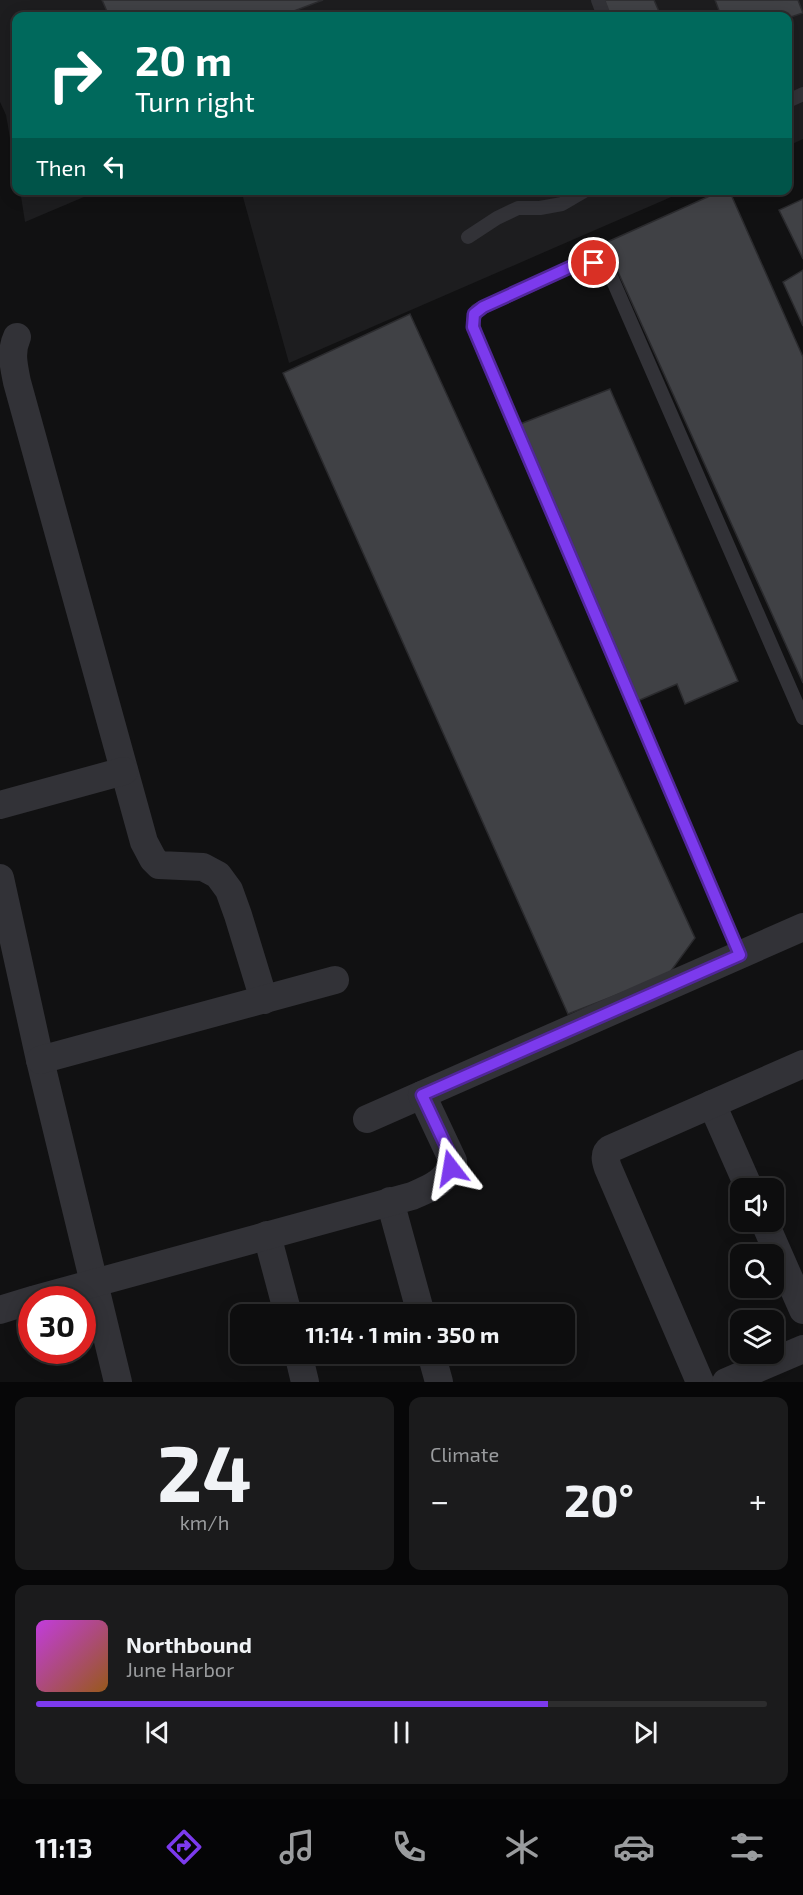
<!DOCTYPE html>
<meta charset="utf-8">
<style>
:root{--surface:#0d0d0e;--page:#1b1b1c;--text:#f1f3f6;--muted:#9a9c9e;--line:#2d2d2e;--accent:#7c3aed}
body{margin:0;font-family:"Exo 2",sans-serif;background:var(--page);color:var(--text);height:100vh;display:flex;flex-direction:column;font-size:22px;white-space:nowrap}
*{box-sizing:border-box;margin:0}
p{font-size:20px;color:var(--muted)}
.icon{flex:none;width:33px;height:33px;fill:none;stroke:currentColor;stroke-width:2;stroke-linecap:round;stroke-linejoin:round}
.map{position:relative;height:1382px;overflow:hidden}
.details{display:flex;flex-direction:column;gap:15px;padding:15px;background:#070708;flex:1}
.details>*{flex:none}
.banner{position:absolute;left:12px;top:12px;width:780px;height:183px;border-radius:12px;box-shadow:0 3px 15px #0003,0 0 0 2px var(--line);background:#00695c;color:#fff;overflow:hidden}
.controls{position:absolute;left:730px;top:1178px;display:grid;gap:12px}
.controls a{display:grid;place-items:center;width:54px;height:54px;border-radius:12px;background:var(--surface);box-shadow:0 3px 15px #0003,0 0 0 2px var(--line);font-size:30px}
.speed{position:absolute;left:18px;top:1286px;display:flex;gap:12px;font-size:30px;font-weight:700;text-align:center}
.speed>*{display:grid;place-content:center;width:78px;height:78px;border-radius:50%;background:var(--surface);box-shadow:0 3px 15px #0003,0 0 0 2px var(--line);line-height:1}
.speed .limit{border:9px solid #d22;background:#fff;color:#111}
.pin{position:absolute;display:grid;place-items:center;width:51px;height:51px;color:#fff;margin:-26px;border:3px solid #fff;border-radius:50%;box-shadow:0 2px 6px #0007}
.me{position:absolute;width:66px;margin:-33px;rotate:346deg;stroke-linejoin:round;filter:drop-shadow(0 0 4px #0008)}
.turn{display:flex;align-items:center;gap:21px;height:126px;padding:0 24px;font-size:27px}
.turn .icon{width:78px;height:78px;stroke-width:2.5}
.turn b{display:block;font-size:42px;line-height:51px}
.then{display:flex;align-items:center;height:57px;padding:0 24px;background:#0003;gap:12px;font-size:22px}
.big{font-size:45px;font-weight:700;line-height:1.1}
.details .widget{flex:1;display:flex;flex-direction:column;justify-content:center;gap:9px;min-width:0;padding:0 21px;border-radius:12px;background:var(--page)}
.details .dial{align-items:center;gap:0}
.dial b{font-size:78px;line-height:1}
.song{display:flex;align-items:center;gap:18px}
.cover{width:72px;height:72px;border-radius:9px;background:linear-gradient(135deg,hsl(290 70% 55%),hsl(30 70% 35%))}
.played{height:6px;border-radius:3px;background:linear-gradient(90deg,var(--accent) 70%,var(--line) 70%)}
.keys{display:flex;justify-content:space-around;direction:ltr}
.heat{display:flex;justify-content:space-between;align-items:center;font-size:33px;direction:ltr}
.details .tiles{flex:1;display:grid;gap:15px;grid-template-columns:1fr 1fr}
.widget:last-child{grid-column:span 2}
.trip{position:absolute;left:230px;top:1304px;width:345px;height:60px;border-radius:12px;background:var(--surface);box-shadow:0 3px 15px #0003,0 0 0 2px var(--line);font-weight:700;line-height:60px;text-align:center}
.tabs{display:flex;height:96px;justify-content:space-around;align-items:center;background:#050506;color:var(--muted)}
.tabs .icon{width:42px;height:42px}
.tabs .current{color:var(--accent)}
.tabs b{font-size:27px;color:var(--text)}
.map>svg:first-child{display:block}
.built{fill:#1d1d1f}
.building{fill:#404145;stroke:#2b2b2e;stroke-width:1.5}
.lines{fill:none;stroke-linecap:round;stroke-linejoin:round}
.service{stroke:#323237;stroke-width:14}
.minor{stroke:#323237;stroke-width:28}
.route-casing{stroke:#51269a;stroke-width:15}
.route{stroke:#7c3aed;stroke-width:10}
</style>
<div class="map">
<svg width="803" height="1382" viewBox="0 0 803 1382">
<rect width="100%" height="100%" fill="#111112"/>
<g class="built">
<polygon points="0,0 803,0 803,139 788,146 788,16 16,16 16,173 6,115 0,102"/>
<polygon points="20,190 98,190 98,191 25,222"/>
<polygon points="241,190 685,191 289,363"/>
</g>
<g class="building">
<polygon points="102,0 323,0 281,16 109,16"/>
<polygon points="598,0 654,0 661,16 604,16"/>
<polygon points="715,0 798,0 803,13 788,18 788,16 721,16"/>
<polygon points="723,190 729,190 803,357 803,683 605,243"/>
<polygon points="803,199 803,259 779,210"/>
<polygon points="803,270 803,326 783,282"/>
<polygon points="410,314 695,938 668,975 568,1014 283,373"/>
<polygon points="610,389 738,681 685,704 677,684 633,703 515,426"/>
</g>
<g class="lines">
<g class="service">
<polyline points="598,0 604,16"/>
<polyline points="788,101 803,94"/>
<polyline points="468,237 497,218 518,208 540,208 562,204 586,190"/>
<path d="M740,955L475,332L473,321L477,310L577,264C591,263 601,262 610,274L803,718"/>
</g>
<g class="minor">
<path d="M17,337C10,352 14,367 17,382L144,842L153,859L159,865L203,867L218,875L229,890L238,915L264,1000"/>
<polyline points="0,805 124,771"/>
<polyline points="0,878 40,1060 118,1382"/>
<polyline points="40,1060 335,980"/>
<polyline points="712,1104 749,1188"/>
<polyline points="367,1119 803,927"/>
<polyline points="390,1201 421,1314"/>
<polyline points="764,1221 803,1310"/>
<polyline points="267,1235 288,1314"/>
<path d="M36,1299L412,1196C431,1188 447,1182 453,1161L422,1095"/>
<polyline points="0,1310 32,1300"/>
<polyline points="298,1353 305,1382"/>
<polyline points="431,1353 439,1382"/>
<path d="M700,1382L608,1168C606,1162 603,1154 610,1149L803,1064"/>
<polyline points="726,1382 803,1349"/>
</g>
</g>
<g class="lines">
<defs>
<polyline id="route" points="451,1168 453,1161 422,1095 740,955 473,327 474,314 483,307 577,264 594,263"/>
</defs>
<use href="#route" class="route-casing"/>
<use href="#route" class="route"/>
</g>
</svg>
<div class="controls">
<a><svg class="icon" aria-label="sound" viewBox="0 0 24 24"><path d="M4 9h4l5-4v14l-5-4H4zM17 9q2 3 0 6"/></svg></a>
<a><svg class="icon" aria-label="search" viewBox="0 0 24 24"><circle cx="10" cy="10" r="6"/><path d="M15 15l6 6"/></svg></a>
<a><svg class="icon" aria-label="layers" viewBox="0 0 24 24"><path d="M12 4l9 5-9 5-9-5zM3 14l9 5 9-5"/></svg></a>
</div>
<div class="speed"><div class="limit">30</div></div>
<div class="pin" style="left:594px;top:263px;background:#d93025"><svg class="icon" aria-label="arrive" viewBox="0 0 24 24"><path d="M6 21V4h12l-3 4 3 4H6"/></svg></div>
<svg class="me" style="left:451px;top:1168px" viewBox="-20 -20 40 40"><path d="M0-17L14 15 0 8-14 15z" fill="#7c3aed" stroke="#fff" stroke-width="4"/></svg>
<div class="trip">11:14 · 1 min · 350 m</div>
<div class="banner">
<div class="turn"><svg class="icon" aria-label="right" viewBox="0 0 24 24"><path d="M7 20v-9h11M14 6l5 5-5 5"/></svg><div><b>20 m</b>Turn right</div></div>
<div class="then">Then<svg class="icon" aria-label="left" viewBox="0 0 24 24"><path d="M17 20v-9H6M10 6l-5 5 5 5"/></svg></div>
</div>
</div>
<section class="details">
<div class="tiles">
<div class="widget dial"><b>24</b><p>km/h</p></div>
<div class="widget"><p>Climate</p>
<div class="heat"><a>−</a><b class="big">20°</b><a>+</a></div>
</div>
<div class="widget">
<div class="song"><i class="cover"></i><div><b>Northbound</b><p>June Harbor</p></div></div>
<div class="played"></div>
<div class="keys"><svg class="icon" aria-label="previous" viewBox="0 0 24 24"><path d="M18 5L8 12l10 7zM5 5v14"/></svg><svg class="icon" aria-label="pause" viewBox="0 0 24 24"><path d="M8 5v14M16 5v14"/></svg><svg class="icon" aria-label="next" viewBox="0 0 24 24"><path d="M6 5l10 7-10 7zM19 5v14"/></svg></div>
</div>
</div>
</section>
<nav class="tabs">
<b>11:13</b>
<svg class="icon current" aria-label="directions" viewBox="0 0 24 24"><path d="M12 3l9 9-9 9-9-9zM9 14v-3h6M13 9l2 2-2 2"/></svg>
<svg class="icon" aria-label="music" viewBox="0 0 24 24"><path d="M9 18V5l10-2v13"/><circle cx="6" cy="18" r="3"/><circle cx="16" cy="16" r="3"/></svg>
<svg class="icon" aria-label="phone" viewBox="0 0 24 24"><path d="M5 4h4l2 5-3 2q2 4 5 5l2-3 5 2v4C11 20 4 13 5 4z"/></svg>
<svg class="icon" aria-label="climate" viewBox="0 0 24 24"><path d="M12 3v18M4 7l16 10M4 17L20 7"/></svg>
<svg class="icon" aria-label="car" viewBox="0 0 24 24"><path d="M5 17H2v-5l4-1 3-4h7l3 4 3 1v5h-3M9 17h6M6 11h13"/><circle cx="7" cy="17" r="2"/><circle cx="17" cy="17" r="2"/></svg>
<svg class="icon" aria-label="filters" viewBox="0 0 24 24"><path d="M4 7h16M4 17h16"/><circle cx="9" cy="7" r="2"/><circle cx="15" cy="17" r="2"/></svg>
</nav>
